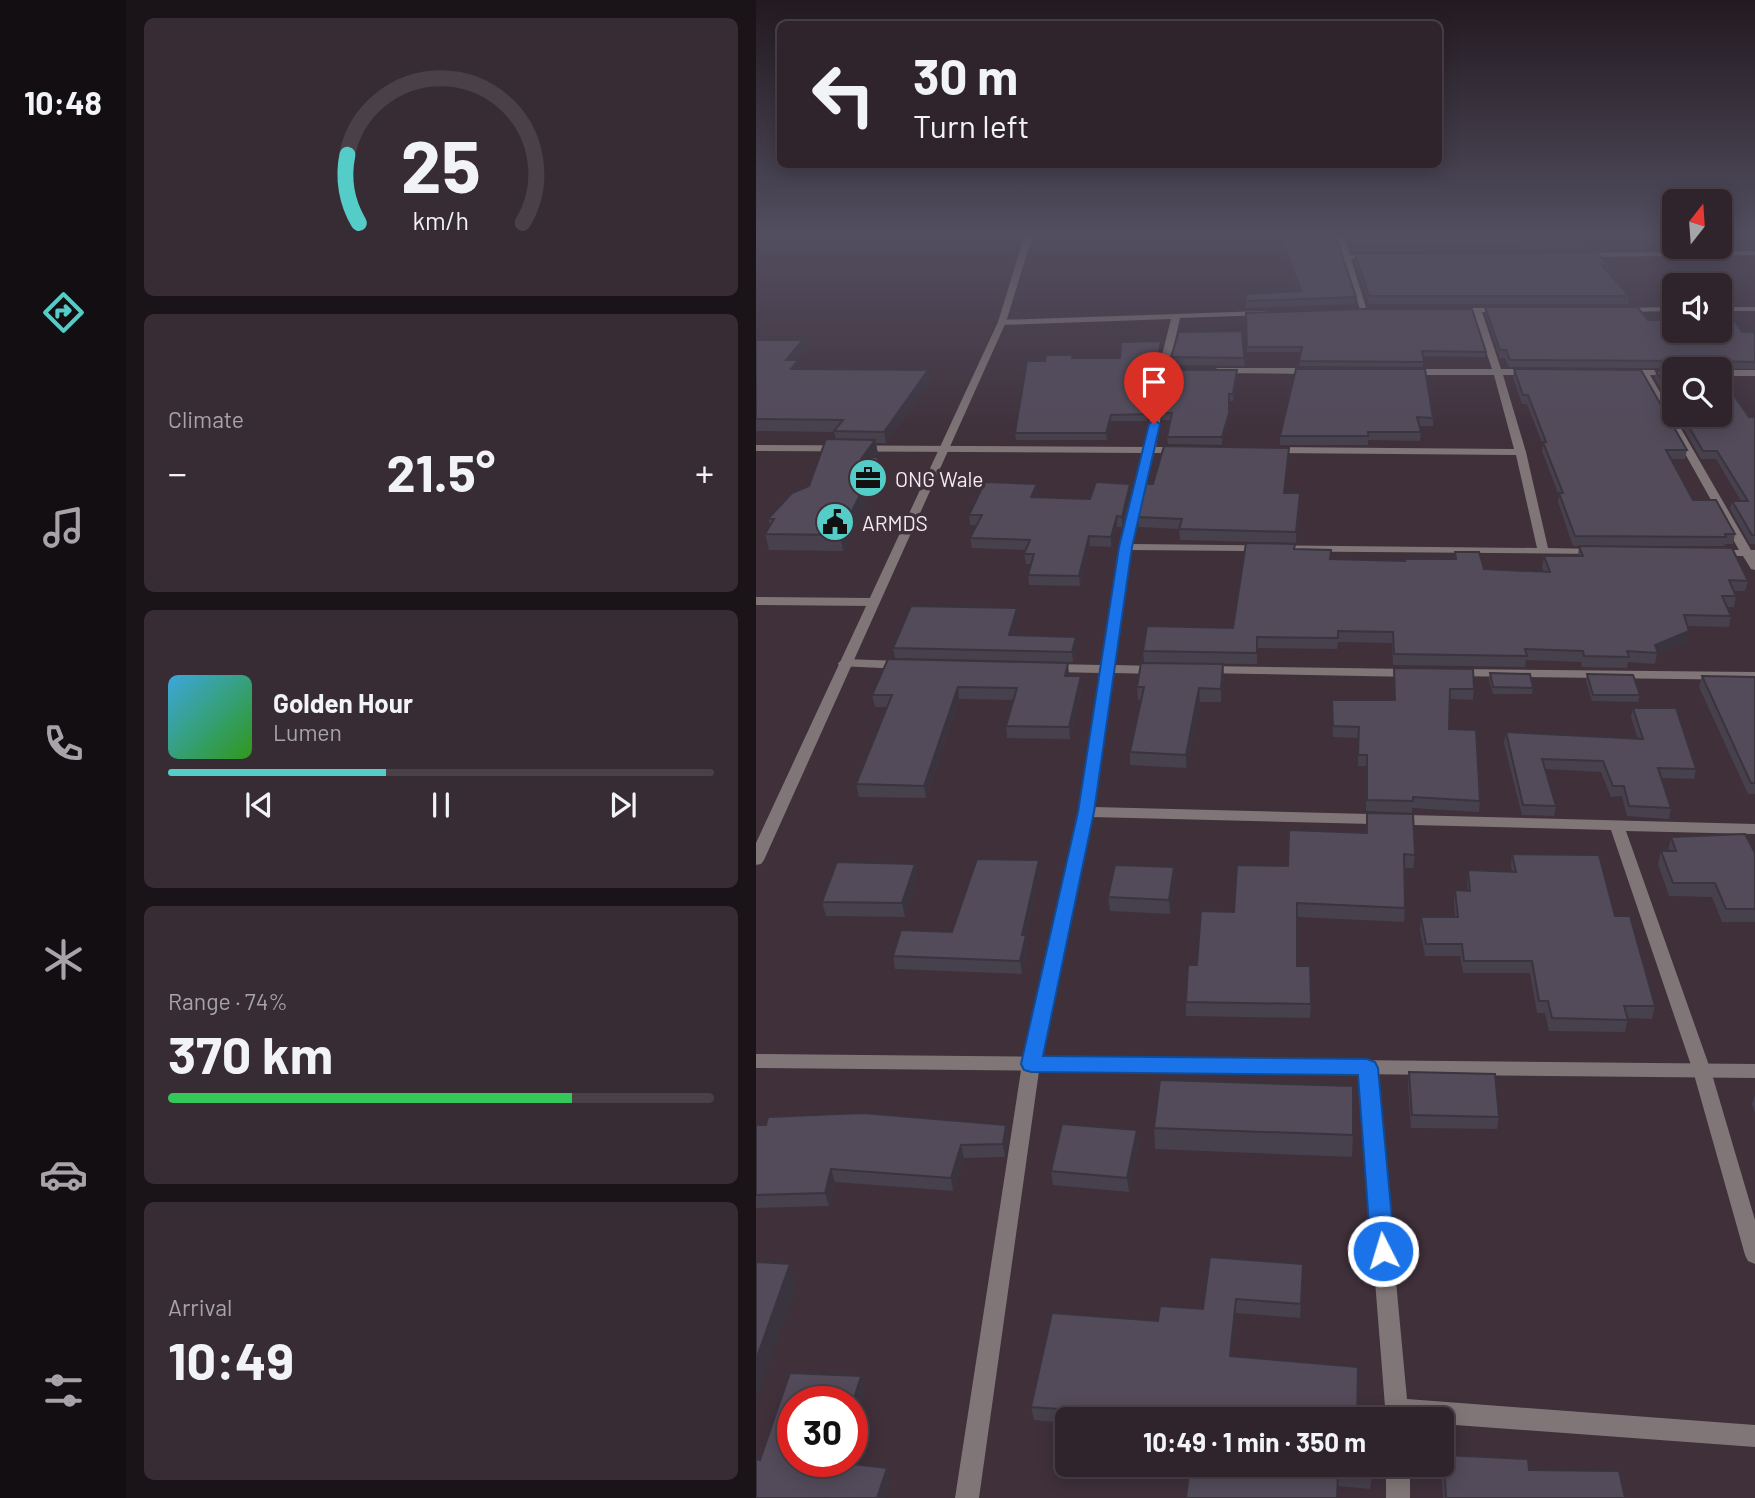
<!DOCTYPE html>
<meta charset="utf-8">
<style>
:root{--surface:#2f242c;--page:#372c34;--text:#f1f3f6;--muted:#a7a4a9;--line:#4a4148;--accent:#54cdc8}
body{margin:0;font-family:Barlow,sans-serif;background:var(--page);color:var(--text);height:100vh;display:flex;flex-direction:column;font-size:26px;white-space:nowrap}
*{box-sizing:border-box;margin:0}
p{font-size:23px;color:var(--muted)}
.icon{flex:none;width:38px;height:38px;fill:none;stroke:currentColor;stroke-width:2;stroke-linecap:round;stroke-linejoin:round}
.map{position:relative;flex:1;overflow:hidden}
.drawer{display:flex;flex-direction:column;gap:18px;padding:18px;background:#1a1418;width:630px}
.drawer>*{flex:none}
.guide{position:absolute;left:21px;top:21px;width:665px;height:147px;border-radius:10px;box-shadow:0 4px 18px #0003,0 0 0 2px var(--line);background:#2f242c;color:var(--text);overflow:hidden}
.needle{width:46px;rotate:17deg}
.tools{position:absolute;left:906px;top:189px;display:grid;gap:14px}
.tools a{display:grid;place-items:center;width:70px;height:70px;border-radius:10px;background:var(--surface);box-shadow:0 4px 18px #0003,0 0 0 2px var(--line);font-size:35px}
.speed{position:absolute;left:21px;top:1386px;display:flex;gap:14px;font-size:35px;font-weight:700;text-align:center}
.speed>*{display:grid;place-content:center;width:91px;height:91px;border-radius:50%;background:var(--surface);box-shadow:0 4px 18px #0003,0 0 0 2px var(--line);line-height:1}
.speed .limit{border:10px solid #d22;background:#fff;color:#111}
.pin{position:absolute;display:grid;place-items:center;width:60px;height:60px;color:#fff;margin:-72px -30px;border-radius:50% 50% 50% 0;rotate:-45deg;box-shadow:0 0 7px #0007}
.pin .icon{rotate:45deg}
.me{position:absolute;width:77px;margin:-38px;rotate:355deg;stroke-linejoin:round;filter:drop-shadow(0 0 5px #0008)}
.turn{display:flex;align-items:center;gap:24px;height:147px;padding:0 21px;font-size:32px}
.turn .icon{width:91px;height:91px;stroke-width:2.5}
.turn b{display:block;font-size:49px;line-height:60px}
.big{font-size:52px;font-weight:700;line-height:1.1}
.drawer .tile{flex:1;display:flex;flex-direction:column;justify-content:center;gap:10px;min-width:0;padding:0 24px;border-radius:10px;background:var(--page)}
.drawer .dial{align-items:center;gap:0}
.dial svg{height:182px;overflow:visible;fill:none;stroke:var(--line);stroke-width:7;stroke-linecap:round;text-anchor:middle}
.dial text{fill:var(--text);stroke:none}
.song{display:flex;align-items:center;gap:21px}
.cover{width:84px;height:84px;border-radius:10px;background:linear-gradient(135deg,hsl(200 70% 55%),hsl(110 70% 35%))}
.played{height:7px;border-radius:4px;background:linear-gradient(90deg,var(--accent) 40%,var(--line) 40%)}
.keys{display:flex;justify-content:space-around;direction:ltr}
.heat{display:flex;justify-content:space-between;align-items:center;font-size:38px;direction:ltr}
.charge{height:10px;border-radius:5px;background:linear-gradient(90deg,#34c759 74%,var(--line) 0)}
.trip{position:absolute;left:299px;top:1407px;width:399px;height:70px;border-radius:10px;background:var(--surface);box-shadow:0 4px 18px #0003,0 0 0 2px var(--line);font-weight:700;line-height:70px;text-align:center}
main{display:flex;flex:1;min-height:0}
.dock{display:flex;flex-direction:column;width:126px;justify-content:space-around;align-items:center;background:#130e12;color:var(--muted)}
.dock .icon{width:49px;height:49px}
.dock .selected{color:var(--accent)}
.dock b{font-size:32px;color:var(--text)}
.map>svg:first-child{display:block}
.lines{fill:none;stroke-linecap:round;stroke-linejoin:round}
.minor{fill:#807677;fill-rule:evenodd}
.tertiary{fill:#807677;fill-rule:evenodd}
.wall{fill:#47404d}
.shaded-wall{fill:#3a343f}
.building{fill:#534b5a;stroke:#3a343f;stroke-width:2}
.route{fill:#1a73e8;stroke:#114b97;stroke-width:2}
.labels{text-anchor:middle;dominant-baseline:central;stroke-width:7;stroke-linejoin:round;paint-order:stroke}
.far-poi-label{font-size:21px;fill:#f4eaf0;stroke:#3f303a;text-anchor:start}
</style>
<main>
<nav class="dock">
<b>10:48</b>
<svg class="icon selected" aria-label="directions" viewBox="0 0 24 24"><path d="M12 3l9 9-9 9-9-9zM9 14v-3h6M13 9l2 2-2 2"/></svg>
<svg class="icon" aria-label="music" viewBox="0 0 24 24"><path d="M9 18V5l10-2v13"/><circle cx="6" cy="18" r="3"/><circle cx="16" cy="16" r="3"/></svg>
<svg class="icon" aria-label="phone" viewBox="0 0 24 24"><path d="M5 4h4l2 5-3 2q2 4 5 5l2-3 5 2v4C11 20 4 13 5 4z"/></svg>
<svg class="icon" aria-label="climate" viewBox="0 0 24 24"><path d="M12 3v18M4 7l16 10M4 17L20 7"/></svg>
<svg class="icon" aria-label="car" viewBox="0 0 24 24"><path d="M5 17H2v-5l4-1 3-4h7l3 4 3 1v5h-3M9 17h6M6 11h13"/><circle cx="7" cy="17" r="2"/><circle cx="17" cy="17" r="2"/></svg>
<svg class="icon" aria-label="filters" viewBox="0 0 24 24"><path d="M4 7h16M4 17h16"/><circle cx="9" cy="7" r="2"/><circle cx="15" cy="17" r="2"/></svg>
</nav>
<section class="drawer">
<div class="tile dial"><svg viewBox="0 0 100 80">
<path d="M14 69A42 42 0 1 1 86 69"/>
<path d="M14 69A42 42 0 0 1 9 39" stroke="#54cdc8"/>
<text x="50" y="56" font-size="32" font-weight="700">25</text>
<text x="50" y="72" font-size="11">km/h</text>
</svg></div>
<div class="tile"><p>Climate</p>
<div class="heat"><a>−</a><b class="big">21.5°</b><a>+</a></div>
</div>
<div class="tile">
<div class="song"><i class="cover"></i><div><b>Golden Hour</b><p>Lumen</p></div></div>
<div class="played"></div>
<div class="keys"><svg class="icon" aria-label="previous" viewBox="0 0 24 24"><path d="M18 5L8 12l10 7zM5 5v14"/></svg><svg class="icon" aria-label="pause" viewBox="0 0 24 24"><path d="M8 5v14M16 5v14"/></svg><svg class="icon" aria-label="next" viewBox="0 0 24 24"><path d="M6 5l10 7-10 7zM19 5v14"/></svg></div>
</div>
<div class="tile"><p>Range · 74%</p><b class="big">370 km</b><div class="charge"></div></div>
<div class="tile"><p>Arrival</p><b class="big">10:49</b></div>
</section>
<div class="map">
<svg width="999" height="1498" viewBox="0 0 999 1498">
<rect width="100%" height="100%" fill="#3f303a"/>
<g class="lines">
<g class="minor">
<polygon points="579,234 587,234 594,255 616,254 620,256 616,258 595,259 611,311 604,309"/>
<polygon points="999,251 999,255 825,257 821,255 825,253"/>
<polygon points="919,307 919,311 867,312 863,310 867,308"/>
<rect x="964" y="307" width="35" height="4"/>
<polygon points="696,308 748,308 752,310 748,312 726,312 745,369 774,369 779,372 774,375 747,375 770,452 792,548 840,549 844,550 844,554 375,550 359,665 401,666 407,670 401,674 357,673 338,807 999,824 999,834 870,831 955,1071 999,1220 999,1264 992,1261 989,1255 937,1071 855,830 336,817 284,1064 223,1498 199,1498 266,1064 323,812 345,673 296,672 290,668 296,664 346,665 364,547 388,453 0,451 0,445 390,447 402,371 415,319 246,325 242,322 243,320 507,311 510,311 510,315 424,318 412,371 400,447 424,447 429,450 424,453 398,453 376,544 781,548 760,455 515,453 510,450 515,447 758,449 738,375 651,375 646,372 651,369 736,369 717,312 696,312"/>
<polygon points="462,368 557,368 562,371 557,374 459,373 459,369"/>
<polygon points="865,370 919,370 919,376 894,375 995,550 999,550 999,570 995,569 987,556 962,556 956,553 962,550 983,550 885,375 865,374"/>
<rect x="964" y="370" width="35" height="6"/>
<polygon points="0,597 116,598 122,602 116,606 0,605"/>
<polygon points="88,659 146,661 152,665 146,669 83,666 82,663"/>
<polygon points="450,666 657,669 663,673 657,677 445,673 444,670"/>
<polygon points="698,669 999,672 999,680 693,676 692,673 693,670"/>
<polygon points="611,1060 617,1062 620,1067 651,1399 999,1425 999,1447 686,1424 686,1419 630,1419 602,1067 605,1062"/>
<rect x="630" y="1465" width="24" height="33"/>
</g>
<g class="tertiary">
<polygon points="269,234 277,234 250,322 8,860 5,864 0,865 0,843 242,322"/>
<polygon points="0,1054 999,1064 999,1078 0,1068"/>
</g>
</g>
<g class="wall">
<polygon points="524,234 579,234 600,297 599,304 490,308 490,294 542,291 524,238"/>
<polygon points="589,234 898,234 908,238 907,245 831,244 830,250 596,252"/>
<polygon points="599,254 853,265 851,271 873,296 872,304 613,304 599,262"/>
<polygon points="729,307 892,320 986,332 999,332 999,369 753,367 749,358 744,358 729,314"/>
<polygon points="490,313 730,352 729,357 667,356 667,367 543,366 545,352 491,352"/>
<polygon points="0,340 50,350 41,360 44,369 172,370 174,381 130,443 120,443 122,454 120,457 125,472 87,551 13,550 9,534 14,526 12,519 53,486 80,439 78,432 0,431"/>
<polygon points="405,341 405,347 391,421 355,421 351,440 260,440 259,433 289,361 317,358 364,358"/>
<polygon points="415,357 488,358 489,366 415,365"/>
<polygon points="540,369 677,418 677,426 663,426 665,432 664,441 612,440 612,445 524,445 524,436"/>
<polygon points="758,369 931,450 929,459 914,459 937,500 979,534 977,544 969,544 968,546 817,546 802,502 803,496 786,451 787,445 771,404 766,404 757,378"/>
<polygon points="900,371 919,371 919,413 899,379"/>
<polygon points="481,377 477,401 473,401 473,420 466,445 412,444 411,437 415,420 406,420 406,413"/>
<polygon points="920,415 964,415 999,417 999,544 994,544 974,509 976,501 985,501 960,459 945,459"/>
<polygon points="533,458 529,493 544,503 540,543 424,540 423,529 383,527 382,517 397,484"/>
<polygon points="374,484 375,494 366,527 361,527 355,547 334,546 324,586 273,585 272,575 275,564 270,564 268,554 270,550 216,548 214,538 221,525 214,525 213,515 282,494 280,497 334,499"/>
<polygon points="823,546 992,581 989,591 978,591 980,596 978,607 971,607 975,616 973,627 931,626 930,642 901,654 899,664 872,662 871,668 826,667 825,662 770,660 769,667 637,665 636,643 582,642 581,649 501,648 501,664 388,663 387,651 477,628 539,549 574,559 648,561 698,559 699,552 728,569 788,572 786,567 788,556 822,556"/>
<polygon points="261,608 262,617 257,635 321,646 317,662 139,658 137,648"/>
<polygon points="638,668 718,689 717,700 694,699 693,729 724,801 723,812 656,808 656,813 610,811 611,766 602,766 602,738 577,737 576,700 638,700"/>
<polygon points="734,673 777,688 776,694 737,694 733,680"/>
<polygon points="831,674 884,695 882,702 836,701 830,681"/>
<polygon points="313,675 313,676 326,688 314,739 251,738 250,726 258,700 203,699 170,798 103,797 100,784 131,707 119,707 116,695"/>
<polygon points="946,676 999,677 999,794 992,794 943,687"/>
<polygon points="468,677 465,702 444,702 430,768 374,765 374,752 385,700 382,700 381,687"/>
<polygon points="877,708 940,769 938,779 905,778 915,808 913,819 871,816 866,796 855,797 845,772 789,769 800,806 798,816 766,815 748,743 750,732 882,739 875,717"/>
<polygon points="611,813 659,855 657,868 648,868 649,908 648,922 541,917 541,966 555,1004 554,1018 430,1016 430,1002 441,965 478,912 532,866 610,833"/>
<polygon points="915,837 999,853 999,922 966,922 956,897 913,896 902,864 905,851 912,851"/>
<polygon points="756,854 859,916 899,1006 896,1019 872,1018 869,1032 793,1031 789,1013 781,1013 774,973 707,973 704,956 669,956 664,930 665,917 699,917 698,902 699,890 712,890 711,883 712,870 756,872 755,866"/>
<polygon points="159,864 161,878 149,917 70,916 66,902"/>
<polygon points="418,867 419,881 414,914 354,911 352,897"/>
<polygon points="284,873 270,935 272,948 266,974 139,969 137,956 196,932"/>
<polygon points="653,1072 743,1117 741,1129 655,1128 652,1085"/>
<polygon points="999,1095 999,1113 996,1104"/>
<polygon points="0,1125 250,1125 252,1138 249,1157 208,1158 197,1191 79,1182 73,1206 0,1208"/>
<polygon points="398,1128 597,1135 596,1157 399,1149"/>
<polygon points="382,1144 373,1192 297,1185 295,1171"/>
<polygon points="547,1264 544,1318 480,1313 312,1419 312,1450 299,1449 296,1435 299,1422 278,1420 275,1407 402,1321 447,1309"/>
<polygon points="688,1455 773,1470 869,1498 687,1498 685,1468"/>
<polygon points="434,1465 616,1465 616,1475 614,1489 581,1486"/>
</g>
<g class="shaded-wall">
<polygon points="47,340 50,350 32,371 30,360"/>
<polygon points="405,341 405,347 391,421 391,414"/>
<polygon points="42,360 44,371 35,369"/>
<polygon points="172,370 174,381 130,443 128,432"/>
<polygon points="481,370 481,377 477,401 477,394"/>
<polygon points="473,413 473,420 466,445 466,437"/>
<polygon points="355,415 355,421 351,440 350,433"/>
<polygon points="119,440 122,454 109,472 106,458"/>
<polygon points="533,448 533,458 528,503 528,493"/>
<polygon points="123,457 125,472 87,551 84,535"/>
<polygon points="281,484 282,494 276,507 275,497"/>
<polygon points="374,484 375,494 366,527 366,517"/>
<polygon points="544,493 544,503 540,543 540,532"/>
<polygon points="361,516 361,527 355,547 355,537"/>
<polygon points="333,536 334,546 324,586 323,576"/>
<polygon points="261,608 262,617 254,645 253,635"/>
<polygon points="933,631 930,642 901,654 899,645"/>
<polygon points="320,637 321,646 317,662 316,652"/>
<polygon points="312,663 313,675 310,688 309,676"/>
<polygon points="467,664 468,677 465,702 465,689"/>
<polygon points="325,676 326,688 314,739 313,727"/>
<polygon points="202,687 203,699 170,798 168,786"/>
<polygon points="443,688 444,702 430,768 430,755"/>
<polygon points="283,860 284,873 269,939 270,935 272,948 266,974 264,961 266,935"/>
<polygon points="159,864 161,878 149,917 146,903"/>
<polygon points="418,867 419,881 414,914 413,900"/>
<polygon points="250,1125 252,1138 249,1157 247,1144"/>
<polygon points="381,1130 382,1144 373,1192 371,1178"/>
<polygon points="205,1145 208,1158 197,1191 195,1178"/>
<polygon points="75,1169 79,1182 73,1206 69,1193"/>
<polygon points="34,1264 41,1285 2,1398 0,1393 0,1360"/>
<polygon points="480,1299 480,1313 474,1370 474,1356"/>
<polygon points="105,1376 109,1390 96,1435 96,1405"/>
<polygon points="131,1468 135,1482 130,1498 121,1498"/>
</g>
<g class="building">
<polygon points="524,234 579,234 600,297 490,301 490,294 545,291"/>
<polygon points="592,234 898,234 908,238 826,238 831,243 596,246"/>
<polygon points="840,252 853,265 846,265 873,296 613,296 599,254"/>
<polygon points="729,307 881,307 892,320 919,320 919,331 964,331 964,321 979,321 986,332 999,332 999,362 954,361 960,369 922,369 922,361 754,360 750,350 744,350"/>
<polygon points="608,309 716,309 730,352 666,351 668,362 543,361 546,347 491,347 490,313"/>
<polygon points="486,331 488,358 415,357 423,332"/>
<polygon points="0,340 47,340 30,360 42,360 35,369 172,370 128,432 78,431 87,420 0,419"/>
<polygon points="405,341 391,414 355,415 350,433 259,433 271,361 289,361 290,355 317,355 316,358 364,358 365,342"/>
<polygon points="540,369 669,369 677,418 661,417 665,432 612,432 612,436 524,436"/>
<polygon points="758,369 885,370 931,450 910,450 937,500 960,500 979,534 969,534 970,537 819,536 803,493 807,493 787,442 790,442 772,395 767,395"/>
<polygon points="413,370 481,370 477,394 473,394 473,413 466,437 411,437 416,413 406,413"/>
<polygon points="900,371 919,371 919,403"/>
<polygon points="964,376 993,417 999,417 999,535 996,535 976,501 992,501 961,451 947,451 926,415 964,415"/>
<polygon points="70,439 119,440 106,458 123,457 84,535 9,534 18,519 12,519 36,493 53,486"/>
<polygon points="408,446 533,448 528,493 544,493 540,532 423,529 426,519 382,517 390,484 397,484"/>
<polygon points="229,482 281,484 275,497 334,499 340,482 374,484 366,517 361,516 355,537 333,536 323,576 272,575 278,554 268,554 274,540 214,538 226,515 213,515"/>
<polygon points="490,543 539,544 538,549 575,550 574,559 649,561 648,559 700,559 699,552 723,552 728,569 794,572 788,556 827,556 823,546 976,548 992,581 973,580 980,596 966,596 975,616 928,615 933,631 899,645 902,653 871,651 873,657 828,656 827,651 769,649 771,656 638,654 637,632 582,631 582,638 501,637 501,653 387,651 391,626 477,628"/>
<polygon points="155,606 261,608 253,635 320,637 316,652 137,648"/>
<polygon points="132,659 312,663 309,676 325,676 313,727 250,726 261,688 202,687 168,786 100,784 136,695 116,695"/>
<polygon points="385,663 467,664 465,689 443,688 430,755 374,752 388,687 381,687"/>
<polygon points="638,668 717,669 718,689 694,689 693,729 720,730 724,801 657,797 657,801 611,800 611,755 602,755 603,727 577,726 576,700 639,700"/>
<polygon points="734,673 774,674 777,688 737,687"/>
<polygon points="831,674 877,675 884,695 837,695"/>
<polygon points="946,676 999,677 999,783 995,783"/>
<polygon points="877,708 920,708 940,769 902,768 915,808 873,806 868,786 857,786 847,761 786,759 800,806 767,805 750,732 887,739"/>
<polygon points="611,813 657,814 659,855 648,854 649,908 541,903 541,966 554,966 555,1004 430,1002 432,965 441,965 445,911 478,912 481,865 532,866 533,830 611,833"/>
<polygon points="989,834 999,853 999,909 970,909 959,883 917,883 905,851 920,851 915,837"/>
<polygon points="756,854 843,855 859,916 874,916 899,1006 868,1006 872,1020 796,1018 792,1001 783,1001 776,961 708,961 706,944 670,944 665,917 702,917 699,890 714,891 712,870 760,872"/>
<polygon points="221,859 283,860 266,935 270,935 264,961 137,956 145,930 196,932"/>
<polygon points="81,862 159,864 146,903 66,902"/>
<polygon points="359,865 418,867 413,900 352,897"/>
<polygon points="653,1072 739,1074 743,1117 656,1115"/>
<polygon points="404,1080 597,1086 597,1135 398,1128"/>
<polygon points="107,1113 250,1125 247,1144 205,1145 195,1178 75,1169 69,1193 0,1195 0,1125 10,1125 12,1117"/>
<polygon points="306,1124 381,1130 371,1178 295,1171"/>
<polygon points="454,1257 547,1264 545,1304 480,1299 474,1356 602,1367 601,1419 312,1419 312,1436 296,1435 302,1409 275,1407 296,1313 402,1321 404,1306 447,1309"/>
<polygon points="0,1262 34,1264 0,1360"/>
<polygon points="34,1373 105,1376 96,1405 96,1402 37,1402 37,1461 80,1461 79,1462 131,1468 121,1498 0,1498 0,1459 4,1460"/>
<polygon points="688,1455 772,1459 773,1470 863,1471 869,1498 690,1498"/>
<polygon points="434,1465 616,1465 616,1475 582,1473 581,1498 430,1498"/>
</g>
<linearGradient id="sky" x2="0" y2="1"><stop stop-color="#231a20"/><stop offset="0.53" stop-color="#524e60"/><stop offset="1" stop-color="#524e60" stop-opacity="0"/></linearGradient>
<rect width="999" height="443" fill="url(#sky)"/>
<polygon class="route" points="398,420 404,424 376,547 338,812 287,1056 611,1059 619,1062 622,1068 639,1251 635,1258 627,1261 619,1258 615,1251 602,1075 275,1072 268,1070 265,1064 322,812 363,547 393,424"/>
<defs>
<symbol id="office-disc" viewBox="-11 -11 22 22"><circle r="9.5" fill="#54cdc8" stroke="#3f303a"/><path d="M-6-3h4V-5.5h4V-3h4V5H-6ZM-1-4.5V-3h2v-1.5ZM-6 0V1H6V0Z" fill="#111"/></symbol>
<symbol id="civic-disc" viewBox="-11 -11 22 22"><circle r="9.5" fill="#54cdc8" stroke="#3f303a"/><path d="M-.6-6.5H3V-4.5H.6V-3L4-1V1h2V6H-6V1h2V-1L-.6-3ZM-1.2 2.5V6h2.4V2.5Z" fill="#111"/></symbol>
</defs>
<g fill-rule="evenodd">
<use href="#office-disc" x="90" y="456" width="44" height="44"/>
<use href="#civic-disc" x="57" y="500" width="44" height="44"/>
</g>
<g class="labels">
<g class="far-poi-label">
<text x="139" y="478">ONG Wale</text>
<text x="106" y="522">ARMDS</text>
</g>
</g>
</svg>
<div class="tools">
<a><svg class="needle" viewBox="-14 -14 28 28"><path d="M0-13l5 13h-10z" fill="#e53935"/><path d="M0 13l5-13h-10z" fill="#a7a4a9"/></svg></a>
<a><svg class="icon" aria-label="sound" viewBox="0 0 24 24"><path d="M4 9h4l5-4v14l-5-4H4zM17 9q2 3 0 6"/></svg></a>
<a><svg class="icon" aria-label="search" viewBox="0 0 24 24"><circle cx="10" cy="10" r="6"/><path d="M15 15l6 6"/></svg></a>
</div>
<div class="speed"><div class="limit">30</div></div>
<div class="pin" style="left:398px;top:424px;background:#d93025"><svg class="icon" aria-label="arrive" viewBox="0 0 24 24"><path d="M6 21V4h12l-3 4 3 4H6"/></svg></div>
<svg class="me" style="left:627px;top:1251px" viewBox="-20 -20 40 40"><circle r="17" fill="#1a73e8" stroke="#fff" stroke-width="3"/><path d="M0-11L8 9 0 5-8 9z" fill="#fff"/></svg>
<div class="trip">10:49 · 1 min · 350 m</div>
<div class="guide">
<div class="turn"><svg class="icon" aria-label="left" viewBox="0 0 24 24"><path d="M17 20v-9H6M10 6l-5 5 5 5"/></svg><div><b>30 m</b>Turn left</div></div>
</div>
</div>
</main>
